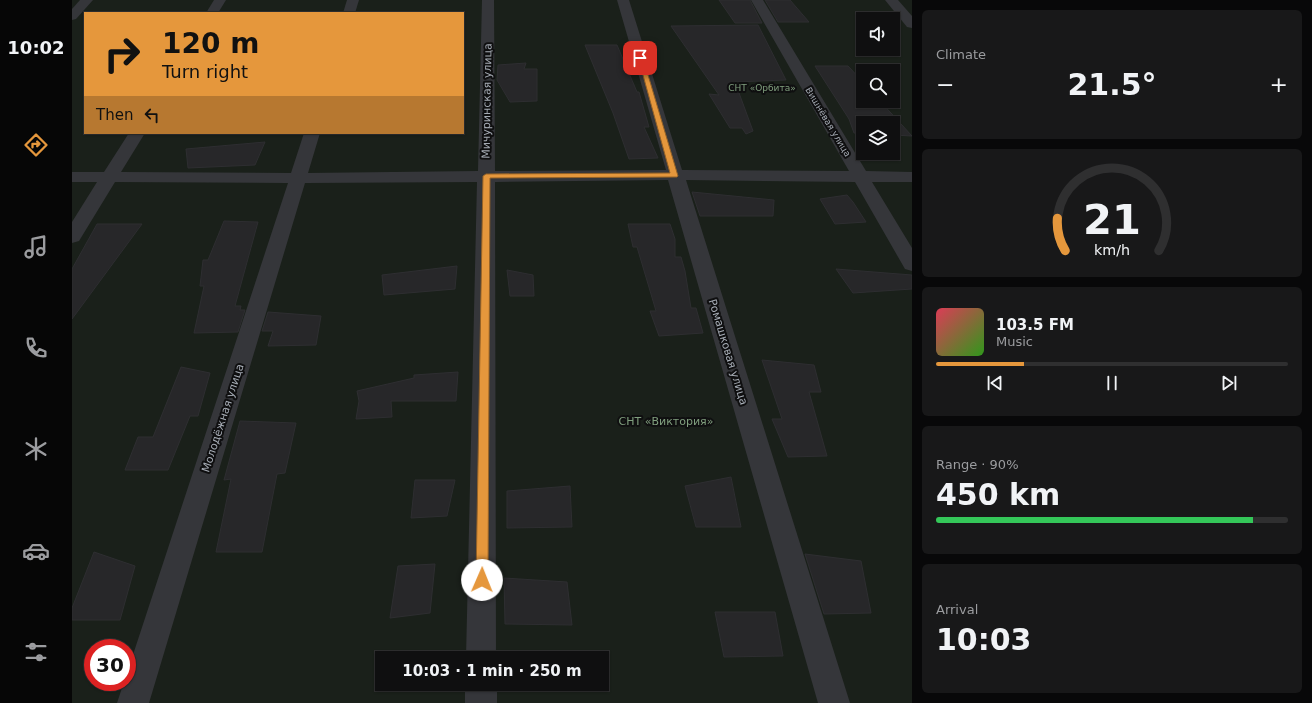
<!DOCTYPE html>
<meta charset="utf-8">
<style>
:root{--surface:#0f0f10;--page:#181819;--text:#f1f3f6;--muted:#9b9c9f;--line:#2f2f30;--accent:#e5973c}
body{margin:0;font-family:"DejaVu Sans",sans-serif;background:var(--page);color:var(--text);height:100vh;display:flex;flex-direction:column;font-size:15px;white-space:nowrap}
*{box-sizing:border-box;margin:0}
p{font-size:13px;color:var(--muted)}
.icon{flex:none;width:22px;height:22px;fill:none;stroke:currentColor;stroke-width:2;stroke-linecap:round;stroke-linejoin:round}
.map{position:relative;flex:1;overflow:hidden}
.details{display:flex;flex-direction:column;gap:10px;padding:10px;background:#080809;width:400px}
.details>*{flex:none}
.top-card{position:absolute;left:12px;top:12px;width:380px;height:122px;border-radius:0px;box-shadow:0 1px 3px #0004,0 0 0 1px var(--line);background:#e5973c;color:#111;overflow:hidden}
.fabs{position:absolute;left:784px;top:12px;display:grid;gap:8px}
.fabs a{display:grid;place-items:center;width:44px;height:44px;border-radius:0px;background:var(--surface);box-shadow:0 1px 3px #0004,0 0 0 1px var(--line);font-size:20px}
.speed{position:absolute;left:12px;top:639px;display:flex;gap:8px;font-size:20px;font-weight:700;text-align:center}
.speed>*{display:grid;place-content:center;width:52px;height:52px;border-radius:50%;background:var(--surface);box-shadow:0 1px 3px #0004,0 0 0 1px var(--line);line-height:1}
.speed .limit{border:6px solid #d22;background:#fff;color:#111}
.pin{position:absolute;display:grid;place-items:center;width:34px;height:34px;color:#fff;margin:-17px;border-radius:8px;box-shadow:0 2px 6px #0006}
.me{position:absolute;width:44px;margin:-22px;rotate:1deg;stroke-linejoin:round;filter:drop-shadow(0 0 3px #0008)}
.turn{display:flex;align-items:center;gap:14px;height:84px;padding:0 12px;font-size:18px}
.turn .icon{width:52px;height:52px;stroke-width:2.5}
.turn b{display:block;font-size:28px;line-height:34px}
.then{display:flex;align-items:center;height:38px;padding:0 12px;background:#0003;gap:8px;font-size:15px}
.big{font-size:30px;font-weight:700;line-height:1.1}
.details .card{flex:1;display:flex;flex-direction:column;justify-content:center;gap:6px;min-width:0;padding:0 14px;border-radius:6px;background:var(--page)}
.details .dial{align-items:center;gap:0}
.dial svg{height:104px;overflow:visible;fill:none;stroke:var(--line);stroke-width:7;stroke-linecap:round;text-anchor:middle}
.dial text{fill:var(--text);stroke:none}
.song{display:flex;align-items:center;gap:12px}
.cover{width:48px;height:48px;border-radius:6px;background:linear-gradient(135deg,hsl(350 70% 55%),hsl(110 70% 35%))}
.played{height:4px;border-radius:2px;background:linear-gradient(90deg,var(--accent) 25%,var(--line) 25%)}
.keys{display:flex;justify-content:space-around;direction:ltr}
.heat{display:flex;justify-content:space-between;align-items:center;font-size:22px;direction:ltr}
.charge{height:6px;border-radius:3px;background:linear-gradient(90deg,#34c759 90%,var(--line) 0)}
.trip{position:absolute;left:303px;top:651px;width:234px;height:40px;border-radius:0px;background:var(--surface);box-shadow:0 1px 3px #0004,0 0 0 1px var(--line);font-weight:700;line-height:40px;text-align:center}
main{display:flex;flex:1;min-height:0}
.tabs{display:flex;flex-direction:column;width:72px;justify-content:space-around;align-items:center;background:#060606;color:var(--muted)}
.tabs .icon{width:28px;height:28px}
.tabs .on{color:var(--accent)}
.tabs b{font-size:18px;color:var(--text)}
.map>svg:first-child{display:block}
.green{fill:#1a201a;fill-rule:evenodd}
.building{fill:#272729;stroke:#2e2e31}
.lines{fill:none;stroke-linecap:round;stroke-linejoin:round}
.street{fill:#35363a;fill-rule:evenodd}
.route{fill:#e5973c;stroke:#956227}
.labels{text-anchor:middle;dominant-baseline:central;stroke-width:4;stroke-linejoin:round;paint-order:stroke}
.far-park-label{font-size:9px;fill:#809f7e;stroke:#0f0f10}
.far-street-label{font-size:9px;fill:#a6acb5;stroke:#0f0f10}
.street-label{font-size:11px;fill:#a6acb5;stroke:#0f0f10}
.park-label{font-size:11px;fill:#809f7e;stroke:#0f0f10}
</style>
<main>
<nav class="tabs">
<b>10:02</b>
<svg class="icon on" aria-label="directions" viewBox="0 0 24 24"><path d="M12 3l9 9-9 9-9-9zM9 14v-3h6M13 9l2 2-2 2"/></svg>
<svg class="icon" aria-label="music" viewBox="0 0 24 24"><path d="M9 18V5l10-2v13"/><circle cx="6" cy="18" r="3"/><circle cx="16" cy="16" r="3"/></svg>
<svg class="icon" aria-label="phone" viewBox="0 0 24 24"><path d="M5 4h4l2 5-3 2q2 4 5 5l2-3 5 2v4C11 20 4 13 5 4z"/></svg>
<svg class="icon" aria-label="climate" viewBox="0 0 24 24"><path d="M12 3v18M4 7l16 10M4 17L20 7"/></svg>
<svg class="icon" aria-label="car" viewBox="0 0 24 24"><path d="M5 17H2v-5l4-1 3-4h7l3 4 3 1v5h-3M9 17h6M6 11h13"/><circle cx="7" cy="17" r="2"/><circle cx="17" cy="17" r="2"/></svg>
<svg class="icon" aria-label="filters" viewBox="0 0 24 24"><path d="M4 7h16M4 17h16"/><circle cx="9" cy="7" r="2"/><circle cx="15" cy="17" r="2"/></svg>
</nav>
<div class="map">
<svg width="840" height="703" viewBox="0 0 840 703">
<rect width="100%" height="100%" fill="#141415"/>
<path class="green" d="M0,0H840V703H0ZM13,13H391V133H13ZM791,19H821V49H791ZM791,71H821V101H791ZM791,123H821V153H791ZM21,648H55V682H21ZM310,658H530V684H310Z"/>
<g class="building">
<polygon points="647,0 678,0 690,23 663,23"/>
<polygon points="693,0 718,0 737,22 706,22"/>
<polygon points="686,25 714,80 663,82 681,131 674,134 670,128 658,128 637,94 647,95 599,26"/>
<polygon points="513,45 545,45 565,92 567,92 577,127 572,127 586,158 557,159 541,113"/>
<polygon points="454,63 452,69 465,69 465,101 438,102 425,80 426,65"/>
<polygon points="743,66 776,66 791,82 791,101 808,101 840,136 821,135 821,123 791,123 791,133 782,133 777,119"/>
<polygon points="193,142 183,165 116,168 114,149"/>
<polygon points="620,192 702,200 701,216 628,216"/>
<polygon points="775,195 781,202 794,222 763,224 748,199"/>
<polygon points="152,221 186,222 163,306 169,306 168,310 173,310 166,332 122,333 132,286 128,286 131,260 136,260"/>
<polygon points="25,224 70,224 0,319 0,269"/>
<polygon points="556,224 598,224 603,239 603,257 609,257 613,271 619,308 624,308 631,333 587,336 578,311 584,311 565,247 561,247"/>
<polygon points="385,266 383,289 312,295 310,275"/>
<polygon points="764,269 840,275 840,289 781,293"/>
<polygon points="435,270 461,275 462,296 438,296"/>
<polygon points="196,312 249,316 244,345 196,346 201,331 190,331"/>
<polygon points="690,360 742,365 749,392 737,392 755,456 716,457 700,419 710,419"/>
<polygon points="109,367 138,373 126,416 118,416 96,470 53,470 66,437 81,437"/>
<polygon points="386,372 384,401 319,401 320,417 284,419 287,401 285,391 342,378 342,375"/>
<polygon points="168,421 224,423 213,473 205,474 190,552 144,552 159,479 152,480"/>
<polygon points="659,477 669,527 624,527 613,486"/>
<polygon points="343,480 383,480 375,516 339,518"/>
<polygon points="498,486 500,527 435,528 435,491"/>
<polygon points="22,552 63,566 48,620 0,620 0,608"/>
<polygon points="733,554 789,561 799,613 752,614"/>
<polygon points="363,564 358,613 318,618 326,566"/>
<polygon points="432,578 495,582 500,625 433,624"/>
<polygon points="643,612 703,612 711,656 652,657"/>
</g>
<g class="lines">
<g class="street">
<polygon points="8,0 21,0 4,19 0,20 0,9"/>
<polygon points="142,0 154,0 146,13 134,13"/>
<polygon points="275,0 287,0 283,13 271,13"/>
<polygon points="410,0 422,0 423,171 594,170 545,0 557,0 610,170 777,171 679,0 691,0 794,171 840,172 840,182 800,182 840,248 840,271 833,269 783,182 614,180 778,703 746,703 596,180 423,182 424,658 394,658 405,182 233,183 77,703 45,703 52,682 55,682 55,673 216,183 43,182 7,241 0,243 0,222 25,182 0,182 0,172 32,172 57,133 73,133 49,172 219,173 232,133 248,133 236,173 406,171"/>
<polygon points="813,0 826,0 840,16 840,28 835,27"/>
<rect x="393" y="684" width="32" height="19"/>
</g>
</g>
<polygon class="route" points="566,57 571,58 606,176 605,177 418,178 416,580 414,584 410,586 406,584 404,580 411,176 414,174 598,173"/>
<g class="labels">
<g class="far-park-label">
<text x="690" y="88">СНТ «Орбита»</text>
</g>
<g class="far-street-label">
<text transform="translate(756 122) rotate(59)">Вишнёвая улица</text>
</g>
<g class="street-label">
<text transform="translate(415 101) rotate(-89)">Мичуринская улица</text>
<text transform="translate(656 352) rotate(73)">Ромашковая улица</text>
<text transform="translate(151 418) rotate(-72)">Молодёжная улица</text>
</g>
<g class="park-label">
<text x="594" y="421">СНТ «Виктория»</text>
</g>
</g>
</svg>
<div class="fabs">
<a><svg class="icon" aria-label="sound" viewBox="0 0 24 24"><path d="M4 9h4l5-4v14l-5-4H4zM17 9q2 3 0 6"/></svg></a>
<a><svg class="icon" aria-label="search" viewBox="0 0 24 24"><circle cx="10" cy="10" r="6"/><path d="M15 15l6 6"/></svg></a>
<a><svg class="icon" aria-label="layers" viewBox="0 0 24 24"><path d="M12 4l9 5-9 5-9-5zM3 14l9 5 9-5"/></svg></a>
</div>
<div class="speed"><div class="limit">30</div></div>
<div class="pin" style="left:568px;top:58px;background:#d93025"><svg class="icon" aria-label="arrive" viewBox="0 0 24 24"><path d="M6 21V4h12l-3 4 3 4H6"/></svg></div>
<svg class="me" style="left:410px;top:580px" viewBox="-20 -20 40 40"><circle r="19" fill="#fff"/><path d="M0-13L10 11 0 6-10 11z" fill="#e5973c"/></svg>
<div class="trip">10:03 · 1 min · 250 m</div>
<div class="top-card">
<div class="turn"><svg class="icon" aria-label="right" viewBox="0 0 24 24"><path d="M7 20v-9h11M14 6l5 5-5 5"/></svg><div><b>120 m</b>Turn right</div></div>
<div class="then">Then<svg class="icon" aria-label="left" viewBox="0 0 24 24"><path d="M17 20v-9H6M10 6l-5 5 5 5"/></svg></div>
</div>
</div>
<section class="details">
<div class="card"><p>Climate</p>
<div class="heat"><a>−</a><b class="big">21.5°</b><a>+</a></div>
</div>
<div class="card dial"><svg viewBox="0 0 100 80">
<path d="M14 69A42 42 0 1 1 86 69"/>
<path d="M14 69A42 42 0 0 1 8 44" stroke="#e5973c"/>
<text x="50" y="56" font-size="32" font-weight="700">21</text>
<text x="50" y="72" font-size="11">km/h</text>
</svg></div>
<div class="card">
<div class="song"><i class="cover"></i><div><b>103.5 FM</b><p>Music</p></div></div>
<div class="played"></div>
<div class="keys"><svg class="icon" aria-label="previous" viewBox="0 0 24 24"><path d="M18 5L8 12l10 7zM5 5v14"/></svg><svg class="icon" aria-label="pause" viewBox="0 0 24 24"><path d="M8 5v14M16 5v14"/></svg><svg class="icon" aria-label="next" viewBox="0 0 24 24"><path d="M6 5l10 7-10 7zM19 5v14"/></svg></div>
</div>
<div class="card"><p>Range · 90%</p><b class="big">450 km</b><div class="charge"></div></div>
<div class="card"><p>Arrival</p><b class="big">10:03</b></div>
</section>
</main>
